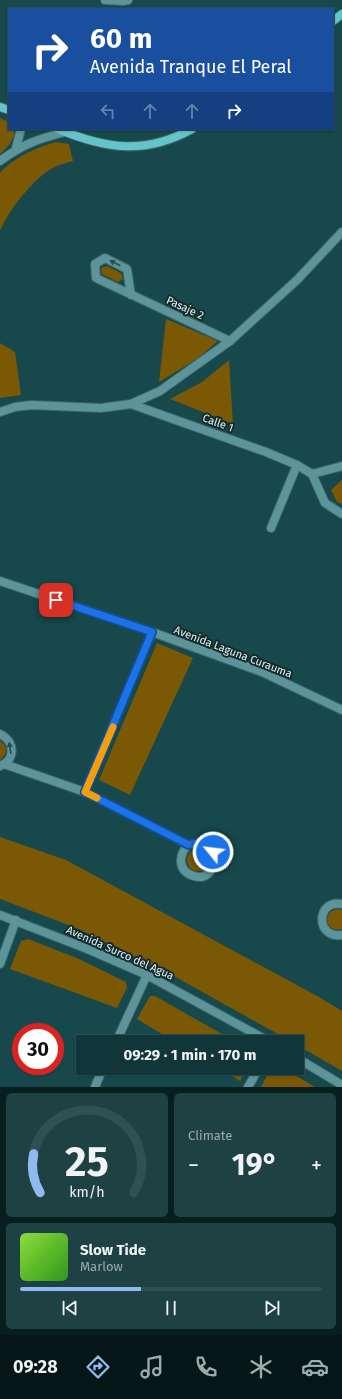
<!DOCTYPE html>
<meta charset="utf-8">
<style>
:root{--surface:#103639;--page:#1e4144;--text:#f1f3f6;--muted:#9cabae;--line:#305053;--accent:#90b9f0}
body{margin:0;font-family:"Fira Sans",sans-serif;background:var(--page);color:var(--text);height:100vh;display:flex;flex-direction:column;font-size:15px;white-space:nowrap}
*{box-sizing:border-box;margin:0}
p{font-size:13px;color:var(--muted)}
.icon{flex:none;width:22px;height:22px;fill:none;stroke:currentColor;stroke-width:2;stroke-linecap:round;stroke-linejoin:round}
.map{position:relative;height:1087px;overflow:hidden}
.drawer{display:flex;flex-direction:column;gap:6px;padding:6px;background:#091e1f;flex:1}
.drawer>*{flex:none}
.top-card{position:absolute;left:8px;top:8px;width:326px;height:122px;border-radius:0px;box-shadow:0 1px 3px #0004,0 0 0 1px var(--line);background:#1a4fa0;color:#fff;overflow:hidden}
.speed{position:absolute;left:12px;top:1023px;display:flex;gap:8px;font-size:20px;font-weight:700;text-align:center}
.speed>*{display:grid;place-content:center;width:52px;height:52px;border-radius:50%;background:var(--surface);box-shadow:0 1px 3px #0004,0 0 0 1px var(--line);line-height:1}
.speed .limit{border:6px solid #d22;background:#fff;color:#111}
.pin{position:absolute;display:grid;place-items:center;width:34px;height:34px;color:#fff;margin:-17px;border-radius:8px;box-shadow:0 2px 6px #0006}
.me{position:absolute;width:44px;margin:-22px;rotate:299deg;stroke-linejoin:round;filter:drop-shadow(0 0 3px #0008)}
.turn{display:flex;align-items:center;gap:14px;height:84px;padding:0 16px;font-size:18px}
.turn .icon{width:52px;height:52px;stroke-width:2.5}
.turn b{display:block;font-size:28px;line-height:34px}
.lanes{display:flex;align-items:center;height:38px;padding:0 16px;background:#0003;justify-content:center;gap:20px;direction:ltr}
.lanes .off{opacity:.35}
.big{font-size:30px;font-weight:700;line-height:1.1}
.drawer .card{flex:1;display:flex;flex-direction:column;justify-content:center;gap:6px;min-width:0;padding:0 14px;border-radius:6px;background:var(--page)}
.drawer .dial{align-items:center;gap:0}
.dial svg{height:104px;overflow:visible;fill:none;stroke:var(--line);stroke-width:7;stroke-linecap:round;text-anchor:middle}
.dial text{fill:var(--text);stroke:none}
.song{display:flex;align-items:center;gap:12px}
.cover{width:48px;height:48px;border-radius:6px;background:linear-gradient(135deg,hsl(90 70% 55%),hsl(110 70% 35%))}
.played{height:4px;border-radius:2px;background:linear-gradient(90deg,var(--accent) 40%,var(--line) 40%)}
.keys{display:flex;justify-content:space-around;direction:ltr}
.heat{display:flex;justify-content:space-between;align-items:center;font-size:22px;direction:ltr}
.drawer .tiles{flex:1;display:grid;gap:6px;grid-template-columns:1fr 1fr}
.card:last-child{grid-column:span 2}
.trip{position:absolute;left:76px;top:1035px;width:228px;height:40px;border-radius:0px;background:var(--surface);box-shadow:0 1px 3px #0004,0 0 0 1px var(--line);font-weight:700;line-height:40px;text-align:center}
.menu{display:flex;height:64px;justify-content:space-around;align-items:center;background:#061617;color:var(--muted)}
.menu .icon{width:28px;height:28px}
.menu .current{color:var(--accent)}
.menu b{font-size:18px;color:var(--text)}
.map>svg:first-child{display:block}
.green{fill:#7a5804}
.lines{fill:none;stroke-linecap:round;stroke-linejoin:round}
.street-casing{stroke:#3a676b;stroke-width:10}
.secondary-casing{stroke:#3a676b;stroke-width:10}
.street{stroke:#5d9499;stroke-width:8}
.secondary{stroke:#66c3ca;stroke-width:8}
.oneway{fill:#2b4a4d}
.route-casing{stroke:#114b97;stroke-width:10}
.route{stroke:#1a73e8;stroke-width:7}
.slow{stroke:#f59e0b;stroke-width:7}
.labels{text-anchor:middle;dominant-baseline:central;stroke-width:4;stroke-linejoin:round;paint-order:stroke}
.street-label{font-size:11px;fill:#dcf5f7;stroke:#162b2c}
</style>
<div class="map">
<svg width="342" height="1087" viewBox="0 0 342 1087">
<rect width="100%" height="100%" fill="#16484c"/>
<g class="green">
<path d="M0,118L9,122V129H14C16,139 7,148 0,154Z"/>
<path d="M56,142L69,144L73,161C67,163 61,164 55,167C35,176 8,211 0,231V173C11,159 39,146 56,142Z"/>
<polygon points="107,266 121,273 123,279 118,282 102,274 101,268"/>
<polygon points="166,319 218,341 197,359 159,382"/>
<polygon points="0,343 15,352 21,395 0,398"/>
<polygon points="229,360 233,424 170,399 202,382"/>
<polygon points="342,480 342,504 337,502 331,490"/>
<polygon points="157,643 193,658 130,795 99,780"/>
<path d="M0,741C8,746 8,754 0,760Z"/>
<polygon points="0,837 66,860 319,997 342,1011 342,1071 297,1045 297,1042 292,1042 172,975 79,929 0,899"/>
<circle cx="198" cy="860" r="11"/>
<path d="M337,909L342,910V929C330,932 323,922 330,912Z"/>
<polygon points="28,939 77,958 126,982 127,988 117,1008 10,969 21,941"/>
<polygon points="150,996 155,996 236,1042 175,1042 137,1019"/>
<polygon points="219,1068 247,1068 240,1081"/>
<polygon points="271,1068 283,1068 315,1087 261,1087"/>
</g>
<g class="lines">
<defs>
<g id="street">
<polyline points="105,0 123,1 128,0"/>
<polyline points="16,148 21,129"/>
<path d="M0,161C23,144 38,139 65,132"/>
<polyline points="131,295 127,269 105,258 95,264 96,278 230,341"/>
<polyline points="131,404 266,452 297,465 312,474 325,503 342,514"/>
<polyline points="0,412 15,407 31,405 101,408 131,404 160,391 230,341 297,280 342,232"/>
<polyline points="312,474 342,466"/>
<polyline points="271,528 297,465"/>
<polyline points="0,581 152,632 262,672 342,710"/>
<path d="M0,734C15,741 16,760 0,766"/>
<path d="M4,764L85,792L189,845C224,831 220,888 191,875C177,869 179,853 189,845"/>
<polyline points="85,792 152,632"/>
<path d="M342,904C316,899 315,939 342,935"/>
<polyline points="0,915 85,948 147,975 270,1042"/>
<polyline points="0,964 16,920"/>
<polyline points="116,1042 147,975"/>
<polyline points="297,1058 342,1085"/>
<polyline points="95,1087 103,1068"/>
<polyline points="248,1087 259,1068"/>
</g>
<g id="secondary">
<polyline points="333,21 342,14"/>
<polyline points="0,107 9,110"/>
<path d="M58,129C106,149 145,155 192,129"/>
</g>
</defs>
<use href="#street" class="street-casing"/>
<use href="#secondary" class="secondary-casing"/>
<use href="#street" class="street"/>
<use href="#secondary" class="secondary"/>
</g>
<defs><path id="oneway-solid" d="M-6-.8H1V-3.2L6.5 0L1 3.2V.8H-6Z"/></defs>
<g class="oneway">
<use href="#oneway-solid" transform="translate(115 263) rotate(-153)"/>
<use href="#oneway-solid" transform="translate(10 748) rotate(-98)"/>
</g>
<g class="lines">
<defs>
<path id="route" d="M56,600L152,632L85,792L189,845C199,841 207,843 213,852"/>
</defs>
<use href="#route" class="route-casing"/>
<use href="#route" class="route"/>
<polyline class="slow" points="97,798 85,792 113,727"/>
</g>
<g class="labels">
<g class="street-label">
<text transform="translate(185 308) rotate(25)">Pasaje 2</text>
<text transform="translate(218 423) rotate(20)">Calle 1</text>
<text transform="translate(233 652) rotate(21)">Avenida Laguna Curauma</text>
<text transform="translate(120 953) rotate(24)">Avenida Surco del Agua</text>
</g>
</g>
</svg>
<div class="speed"><div class="limit">30</div></div>
<div class="pin" style="left:56px;top:600px;background:#d93025"><svg class="icon" aria-label="arrive" viewBox="0 0 24 24"><path d="M6 21V4h12l-3 4 3 4H6"/></svg></div>
<svg class="me" style="left:213px;top:852px" viewBox="-20 -20 40 40"><circle r="17" fill="#1a73e8" stroke="#fff" stroke-width="3"/><path d="M0-11L8 9 0 5-8 9z" fill="#fff"/></svg>
<div class="trip">09:29 · 1 min · 170 m</div>
<div class="top-card">
<div class="turn"><svg class="icon" aria-label="right" viewBox="0 0 24 24"><path d="M7 20v-9h11M14 6l5 5-5 5"/></svg><div><b>60 m</b>Avenida Tranque El Peral</div></div>
<div class="lanes"><svg class="icon off" aria-label="left" viewBox="0 0 24 24"><path d="M17 20v-9H6M10 6l-5 5 5 5"/></svg><svg class="icon off" aria-label="ahead" viewBox="0 0 24 24"><path d="M12 20V5M6 11l6-6 6 6"/></svg><svg class="icon off" aria-label="ahead" viewBox="0 0 24 24"><path d="M12 20V5M6 11l6-6 6 6"/></svg><svg class="icon" aria-label="right" viewBox="0 0 24 24"><path d="M7 20v-9h11M14 6l5 5-5 5"/></svg></div>
</div>
</div>
<section class="drawer">
<div class="tiles">
<div class="card dial"><svg viewBox="0 0 100 80">
<path d="M14 69A42 42 0 1 1 86 69"/>
<path d="M14 69A42 42 0 0 1 9 39" stroke="#90b9f0"/>
<text x="50" y="56" font-size="32" font-weight="700">25</text>
<text x="50" y="72" font-size="11">km/h</text>
</svg></div>
<div class="card"><p>Climate</p>
<div class="heat"><a>−</a><b class="big">19°</b><a>+</a></div>
</div>
<div class="card">
<div class="song"><i class="cover"></i><div><b>Slow Tide</b><p>Marlow</p></div></div>
<div class="played"></div>
<div class="keys"><svg class="icon" aria-label="previous" viewBox="0 0 24 24"><path d="M18 5L8 12l10 7zM5 5v14"/></svg><svg class="icon" aria-label="pause" viewBox="0 0 24 24"><path d="M8 5v14M16 5v14"/></svg><svg class="icon" aria-label="next" viewBox="0 0 24 24"><path d="M6 5l10 7-10 7zM19 5v14"/></svg></div>
</div>
</div>
</section>
<nav class="menu">
<b>09:28</b>
<svg class="icon current" aria-label="directions" viewBox="0 0 24 24"><path d="M12 3l9 9-9 9-9-9zM9 14v-3h6M13 9l2 2-2 2"/></svg>
<svg class="icon" aria-label="music" viewBox="0 0 24 24"><path d="M9 18V5l10-2v13"/><circle cx="6" cy="18" r="3"/><circle cx="16" cy="16" r="3"/></svg>
<svg class="icon" aria-label="phone" viewBox="0 0 24 24"><path d="M5 4h4l2 5-3 2q2 4 5 5l2-3 5 2v4C11 20 4 13 5 4z"/></svg>
<svg class="icon" aria-label="climate" viewBox="0 0 24 24"><path d="M12 3v18M4 7l16 10M4 17L20 7"/></svg>
<svg class="icon" aria-label="car" viewBox="0 0 24 24"><path d="M5 17H2v-5l4-1 3-4h7l3 4 3 1v5h-3M9 17h6M6 11h13"/><circle cx="7" cy="17" r="2"/><circle cx="17" cy="17" r="2"/></svg>
</nav>
